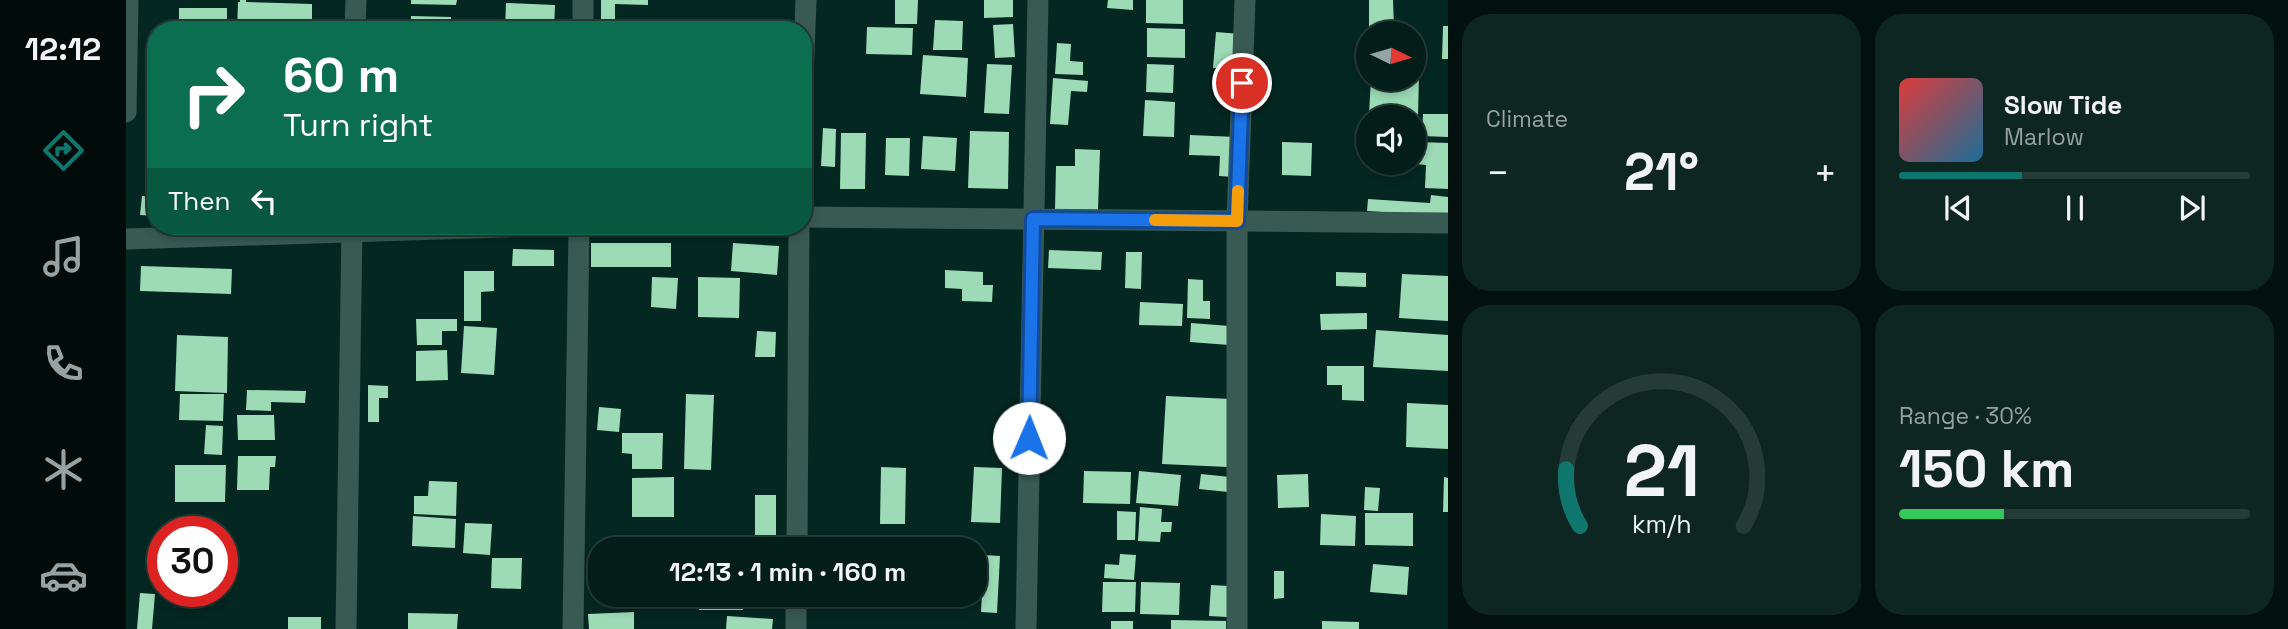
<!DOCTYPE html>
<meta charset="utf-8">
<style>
:root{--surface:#031d19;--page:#0d2622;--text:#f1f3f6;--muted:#97a2a2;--line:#243b38;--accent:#0f766e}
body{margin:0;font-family:"Space Grotesk",sans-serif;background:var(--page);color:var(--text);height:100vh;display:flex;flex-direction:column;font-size:26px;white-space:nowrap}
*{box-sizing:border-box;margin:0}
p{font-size:23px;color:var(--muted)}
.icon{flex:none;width:38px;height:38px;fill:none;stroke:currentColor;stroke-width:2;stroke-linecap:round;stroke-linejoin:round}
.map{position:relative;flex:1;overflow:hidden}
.drawer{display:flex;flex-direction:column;gap:14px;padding:14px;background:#02100e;width:840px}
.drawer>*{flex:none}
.top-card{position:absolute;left:21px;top:21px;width:665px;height:214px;border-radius:28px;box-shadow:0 4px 10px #0003,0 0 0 2px var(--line);background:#0b6e4f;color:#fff;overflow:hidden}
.needle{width:46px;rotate:95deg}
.fabs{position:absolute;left:1230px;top:21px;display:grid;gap:14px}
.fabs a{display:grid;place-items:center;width:70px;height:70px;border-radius:50%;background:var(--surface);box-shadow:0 4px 10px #0003,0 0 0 2px var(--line);font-size:35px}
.speed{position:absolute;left:21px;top:516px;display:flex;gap:14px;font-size:35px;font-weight:700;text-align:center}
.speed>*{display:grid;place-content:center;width:91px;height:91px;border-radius:50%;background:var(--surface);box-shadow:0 4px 10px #0003,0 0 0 2px var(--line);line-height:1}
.speed .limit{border:10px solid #d22;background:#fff;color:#111}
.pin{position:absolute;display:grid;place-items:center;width:60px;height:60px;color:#fff;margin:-30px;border:4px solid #fff;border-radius:50%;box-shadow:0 2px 7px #0007}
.me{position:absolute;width:77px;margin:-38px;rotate:1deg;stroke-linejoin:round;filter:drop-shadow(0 0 5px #0008)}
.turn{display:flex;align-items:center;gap:24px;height:147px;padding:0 21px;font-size:32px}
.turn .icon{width:91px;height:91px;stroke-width:2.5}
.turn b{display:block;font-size:49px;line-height:60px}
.then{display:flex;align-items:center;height:66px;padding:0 21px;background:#0003;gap:14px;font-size:26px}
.big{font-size:52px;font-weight:800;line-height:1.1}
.drawer .widget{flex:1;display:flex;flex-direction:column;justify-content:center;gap:10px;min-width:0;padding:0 24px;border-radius:28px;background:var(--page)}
.drawer .dial{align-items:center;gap:0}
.dial svg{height:182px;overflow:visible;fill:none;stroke:var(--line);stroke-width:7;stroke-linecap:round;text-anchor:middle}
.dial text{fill:var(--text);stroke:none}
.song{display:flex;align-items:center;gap:21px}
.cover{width:84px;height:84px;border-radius:10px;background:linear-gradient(135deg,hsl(0 70% 55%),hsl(200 70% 35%))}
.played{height:7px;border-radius:4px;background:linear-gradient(90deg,var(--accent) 35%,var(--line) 35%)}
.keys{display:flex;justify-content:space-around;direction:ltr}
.heat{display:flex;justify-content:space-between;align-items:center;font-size:38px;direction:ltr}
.charge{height:10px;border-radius:5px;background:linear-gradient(90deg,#34c759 30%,var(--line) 0)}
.drawer .tiles{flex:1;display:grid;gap:14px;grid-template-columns:repeat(2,1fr)}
.trip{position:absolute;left:462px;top:537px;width:399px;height:70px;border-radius:28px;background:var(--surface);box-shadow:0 4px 10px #0003,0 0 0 2px var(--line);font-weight:800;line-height:70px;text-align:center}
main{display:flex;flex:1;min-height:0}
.tabs{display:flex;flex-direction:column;width:126px;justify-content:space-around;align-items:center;background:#010c0a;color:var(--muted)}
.tabs .icon{width:49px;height:49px}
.tabs .active{color:var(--accent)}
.tabs b{font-size:32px;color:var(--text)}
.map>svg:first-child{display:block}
.building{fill:#9cdbb6}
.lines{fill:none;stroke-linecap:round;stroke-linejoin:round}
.minor{stroke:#395a53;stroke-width:21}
.route-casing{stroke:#114b97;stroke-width:18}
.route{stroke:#1a73e8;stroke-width:12}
.slow{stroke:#f59e0b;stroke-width:12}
</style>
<main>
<nav class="tabs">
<b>12:12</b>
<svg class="icon active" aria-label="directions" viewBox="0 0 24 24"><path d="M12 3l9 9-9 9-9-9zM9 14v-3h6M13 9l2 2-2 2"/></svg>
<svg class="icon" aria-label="music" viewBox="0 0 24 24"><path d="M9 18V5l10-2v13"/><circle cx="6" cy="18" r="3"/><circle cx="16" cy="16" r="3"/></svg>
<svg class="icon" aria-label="phone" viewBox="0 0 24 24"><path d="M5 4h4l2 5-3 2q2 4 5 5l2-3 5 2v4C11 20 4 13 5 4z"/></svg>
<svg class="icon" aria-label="climate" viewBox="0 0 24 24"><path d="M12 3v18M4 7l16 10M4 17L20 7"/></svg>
<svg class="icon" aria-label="car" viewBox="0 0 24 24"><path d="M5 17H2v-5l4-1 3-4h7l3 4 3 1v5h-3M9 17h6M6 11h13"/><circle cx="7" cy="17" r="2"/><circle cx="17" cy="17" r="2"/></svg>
</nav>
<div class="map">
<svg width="1322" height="629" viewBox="0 0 1322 629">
<rect width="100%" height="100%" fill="#042721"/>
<g class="building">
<polygon points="114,0 120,0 120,2 186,4 186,30 111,30 112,2 114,2"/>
<polygon points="285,0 331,0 330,5 285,4"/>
<polygon points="475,0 522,0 522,5 489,4 489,30 475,30"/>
<polygon points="769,0 792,0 791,24 769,24"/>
<polygon points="858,0 887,0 887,17 858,18"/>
<polygon points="982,0 1007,0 1007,10 981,8"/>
<polygon points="1020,0 1057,0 1057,24 1020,23"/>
<polygon points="1243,0 1267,0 1268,28 1243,28"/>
<polygon points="380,3 429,5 428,30 379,30"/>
<rect x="53" y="8" width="48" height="22"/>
<polygon points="285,16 325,17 324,30 285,30"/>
<polygon points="809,20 837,21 836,50 807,50"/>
<polygon points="887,24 889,57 869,58 867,25"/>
<polygon points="1317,26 1322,26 1322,59 1316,59"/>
<polygon points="741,27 787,28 786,55 740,54"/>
<polygon points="1021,28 1059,29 1059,58 1021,57"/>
<polygon points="1090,32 1114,34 1111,70 1087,68"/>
<polygon points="931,43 945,44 944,61 957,62 957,75 929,74"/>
<polygon points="797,55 842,58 840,97 794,94"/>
<polygon points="861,64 886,65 883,114 858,113"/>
<polygon points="1021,64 1048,65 1047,93 1020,92"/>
<polygon points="1288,75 1293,75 1292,116 1243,114 1245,79 1288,79"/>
<polygon points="927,78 962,81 961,92 945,91 942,125 924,124"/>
<polygon points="1019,100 1049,102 1048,137 1017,136"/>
<polygon points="1297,114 1322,114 1322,137 1296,136"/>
<polygon points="697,128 710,129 709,167 695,166"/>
<polygon points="844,131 883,132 882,189 842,188"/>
<polygon points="715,133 740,133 739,189 714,189"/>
<polygon points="1064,135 1110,137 1108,177 1093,176 1094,156 1063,155"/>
<polygon points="797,136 831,138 829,171 795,169"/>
<polygon points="760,138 784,138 783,176 759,175"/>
<polygon points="1156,142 1186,143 1185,176 1156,175"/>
<polygon points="1291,142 1322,143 1322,189 1299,188 1300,165 1290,164"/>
<polygon points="949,149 974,150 972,210 929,209 930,166 949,166"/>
<polygon points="1305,195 1322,197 1322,216 1241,211 1242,199 1304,203"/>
<polygon points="16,196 30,197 30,216 14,215"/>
<rect x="465" y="243" width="80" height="24"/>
<polygon points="607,243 653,246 651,275 605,271"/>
<polygon points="387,249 428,250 428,266 386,266"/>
<polygon points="923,250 976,252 975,270 922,268"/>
<polygon points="1000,252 1016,252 1015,289 999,288"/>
<polygon points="15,266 106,269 105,294 14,291"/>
<polygon points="819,270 857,272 857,285 867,285 866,302 836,301 836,289 819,288"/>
<polygon points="338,271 368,271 368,291 355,292 355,321 338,321"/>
<polygon points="1210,272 1240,273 1240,287 1210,286"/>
<polygon points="1276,274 1322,276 1322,321 1273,318"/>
<polygon points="526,277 552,278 550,309 525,307"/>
<polygon points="572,277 614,278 613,318 572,317"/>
<polygon points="1062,279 1077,280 1077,301 1084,301 1084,319 1061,318"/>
<polygon points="1014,302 1057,304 1056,326 1013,325"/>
<polygon points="1241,313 1241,329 1195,330 1194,314"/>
<polygon points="290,319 331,319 331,331 316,331 316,345 291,345"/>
<polygon points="1065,323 1104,326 1103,345 1064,342"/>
<polygon points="338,326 371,328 368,375 335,373"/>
<polygon points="1250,330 1322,335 1322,371 1247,367"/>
<polygon points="631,331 650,332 649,357 629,357"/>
<polygon points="51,335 102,337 101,393 49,391"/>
<polygon points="321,350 322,380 290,381 290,351"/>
<polygon points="1201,366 1238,366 1238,401 1216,400 1216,385 1201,385"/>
<polygon points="242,385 262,386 262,398 253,398 253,422 242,422"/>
<polygon points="121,390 180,391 179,403 145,402 145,411 120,410"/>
<polygon points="54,394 98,394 97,421 53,420"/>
<polygon points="560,394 588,395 585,470 558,469"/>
<polygon points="1040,396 1105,399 1102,467 1036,464"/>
<polygon points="1281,403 1322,405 1322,449 1280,447"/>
<polygon points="473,407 495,409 493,432 471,430"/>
<polygon points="111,415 148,415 149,440 112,440"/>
<polygon points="80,425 97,426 96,455 78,454"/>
<polygon points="496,433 537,433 536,469 506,469 506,454 496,453"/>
<polygon points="112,456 150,456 149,467 144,467 143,490 111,490"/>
<polygon points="49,465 100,465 99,502 49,502"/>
<polygon points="755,467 780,468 779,524 754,524"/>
<polygon points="848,467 876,468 874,523 845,522"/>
<polygon points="958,471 1005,472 1004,504 957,503"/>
<polygon points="1013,471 1055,475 1052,506 1010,503"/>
<polygon points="1075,474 1104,477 1102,492 1073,489"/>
<polygon points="1182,474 1183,507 1152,508 1151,475"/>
<polygon points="548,477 548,517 506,517 506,478"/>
<polygon points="1318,477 1322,478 1322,512 1317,512"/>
<polygon points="303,481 331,482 330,516 288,514 288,496 302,496"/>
<polygon points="1239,487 1254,488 1252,511 1238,510"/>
<rect x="629" y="495" width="21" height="47"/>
<polygon points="1014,507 1036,509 1035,522 1046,522 1045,532 1035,532 1034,542 1012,541"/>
<polygon points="991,511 1010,512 1009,540 991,540"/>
<polygon points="1239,513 1287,513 1287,546 1239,545"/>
<polygon points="1195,514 1230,516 1229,546 1194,545"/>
<polygon points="287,516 330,519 329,548 286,546"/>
<polygon points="339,523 366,524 364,555 337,553"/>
<rect x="559" y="544" width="52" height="6"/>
<polygon points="994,554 1010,555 1008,580 978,578 979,564 993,565"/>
<polygon points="858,555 874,556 871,613 855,612"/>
<polygon points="366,558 396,558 395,589 365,588"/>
<polygon points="1247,564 1283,567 1281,595 1244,592"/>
<polygon points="1148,571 1158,571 1158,598 1148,599"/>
<polygon points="977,582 1010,582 1009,612 976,612"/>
<polygon points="1015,582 1054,583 1053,615 1014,614"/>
<polygon points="1085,585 1103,586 1101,617 1083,616"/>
<rect x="59" y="592" width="27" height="10"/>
<polygon points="14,593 29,594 26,629 11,629"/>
<rect x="573" y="595" width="44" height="15"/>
<polygon points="508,612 508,629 463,629 462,614"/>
<polygon points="282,613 332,614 331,629 282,629"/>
<polygon points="601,616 647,619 646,629 600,629"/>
<rect x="162" y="617" width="33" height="12"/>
<polygon points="1045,620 1100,621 1100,629 1045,629"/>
<rect x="985" y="621" width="22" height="8"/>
<polygon points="1196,621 1233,622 1233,629 1196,629"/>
</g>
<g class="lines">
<g class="minor">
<polyline points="229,30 230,0"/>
<polyline points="457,30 457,0"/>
<polyline points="677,79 680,0"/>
<polyline points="0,112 2,0"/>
<polyline points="677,217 1322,223"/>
<polyline points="0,239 408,226"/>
<polyline points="671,550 673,226"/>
<polyline points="220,629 226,226"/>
<polyline points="447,629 453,226"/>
<polyline points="670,629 670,595"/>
<polyline points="900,629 912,0"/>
<polyline points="1111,629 1111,221 1119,0"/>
</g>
</g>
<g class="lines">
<defs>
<polyline id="route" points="903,438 907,219 1111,221 1116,83"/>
</defs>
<use href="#route" class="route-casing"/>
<use href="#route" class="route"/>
<polyline class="slow" points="1029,220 1111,221 1112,191"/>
</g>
</svg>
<div class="fabs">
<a><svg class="needle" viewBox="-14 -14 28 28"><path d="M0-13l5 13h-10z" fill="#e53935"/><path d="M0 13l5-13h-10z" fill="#97a2a2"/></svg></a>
<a><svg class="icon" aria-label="sound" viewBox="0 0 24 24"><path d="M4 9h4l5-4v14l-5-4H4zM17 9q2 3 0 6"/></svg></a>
</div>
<div class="speed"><div class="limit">30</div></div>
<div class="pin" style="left:1116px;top:83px;background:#d93025"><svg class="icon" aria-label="arrive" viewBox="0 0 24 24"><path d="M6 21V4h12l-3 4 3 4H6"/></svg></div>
<svg class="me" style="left:903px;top:438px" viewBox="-20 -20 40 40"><circle r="19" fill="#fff"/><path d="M0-13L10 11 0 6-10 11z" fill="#1a73e8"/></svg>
<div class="trip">12:13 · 1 min · 160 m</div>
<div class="top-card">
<div class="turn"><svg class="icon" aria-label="right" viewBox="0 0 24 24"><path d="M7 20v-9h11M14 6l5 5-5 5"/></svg><div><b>60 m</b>Turn right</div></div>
<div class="then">Then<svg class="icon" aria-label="left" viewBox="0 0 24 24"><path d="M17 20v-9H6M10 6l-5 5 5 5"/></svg></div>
</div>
</div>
<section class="drawer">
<div class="tiles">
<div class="widget"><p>Climate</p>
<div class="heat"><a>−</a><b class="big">21°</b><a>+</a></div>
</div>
<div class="widget">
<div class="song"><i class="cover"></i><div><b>Slow Tide</b><p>Marlow</p></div></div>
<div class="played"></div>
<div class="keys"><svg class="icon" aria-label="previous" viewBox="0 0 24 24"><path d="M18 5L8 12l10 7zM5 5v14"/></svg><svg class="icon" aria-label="pause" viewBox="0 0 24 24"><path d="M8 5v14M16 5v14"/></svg><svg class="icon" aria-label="next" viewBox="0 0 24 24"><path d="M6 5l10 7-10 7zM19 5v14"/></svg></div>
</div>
<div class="widget dial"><svg viewBox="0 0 100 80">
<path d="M14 69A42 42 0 1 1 86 69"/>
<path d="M14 69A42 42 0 0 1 8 44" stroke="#0f766e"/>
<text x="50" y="56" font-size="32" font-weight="700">21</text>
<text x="50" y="72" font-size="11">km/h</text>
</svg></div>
<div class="widget"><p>Range · 30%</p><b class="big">150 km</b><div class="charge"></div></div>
</div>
</section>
</main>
